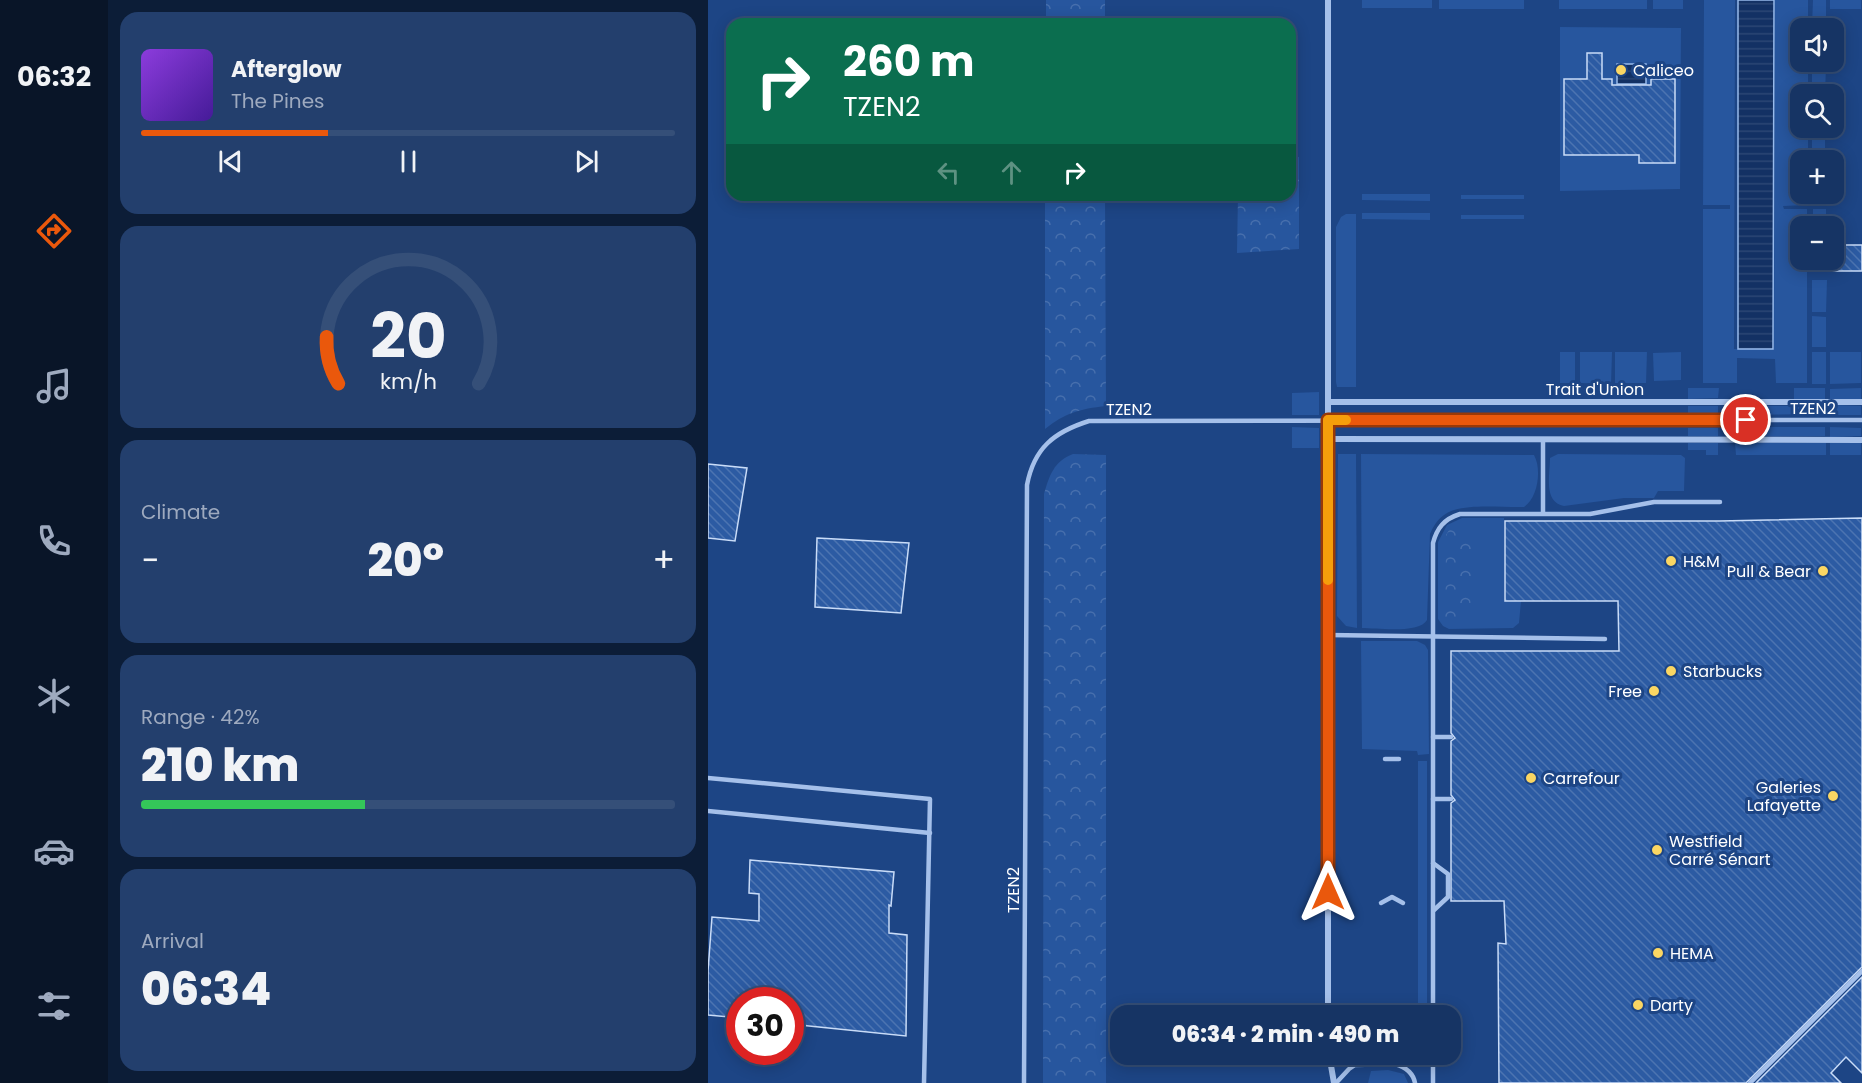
<!DOCTYPE html>
<meta charset="utf-8">
<style>
:root{--surface:#163464;--page:#233f6d;--text:#f1f3f6;--muted:#9eaabf;--line:#354f78;--accent:#ea580c}
body{margin:0;font-family:Poppins,sans-serif;background:var(--page);color:var(--text);height:100vh;display:flex;flex-direction:column;font-size:22px;white-space:nowrap}
*{box-sizing:border-box;margin:0}
p{font-size:20px;color:var(--muted)}
.icon{flex:none;width:33px;height:33px;fill:none;stroke:currentColor;stroke-width:2;stroke-linecap:round;stroke-linejoin:round}
.map{position:relative;flex:1;overflow:hidden}
.sheet{display:flex;flex-direction:column;gap:12px;padding:12px;background:#0c1d37;width:600px}
.sheet>*{flex:none}
.top-card{position:absolute;left:18px;top:18px;width:570px;height:183px;border-radius:18px;box-shadow:0 3px 15px #0003,0 0 0 2px var(--line);background:#0b6e4f;color:#fff;overflow:hidden}
.tools{position:absolute;left:1082px;top:18px;display:grid;gap:12px}
.tools a{display:grid;place-items:center;width:54px;height:54px;border-radius:12px;background:var(--surface);box-shadow:0 3px 15px #0003,0 0 0 2px var(--line);font-size:30px}
.speed{position:absolute;left:18px;top:987px;display:flex;gap:12px;font-size:30px;font-weight:700;text-align:center}
.speed>*{display:grid;place-content:center;width:78px;height:78px;border-radius:50%;background:var(--surface);box-shadow:0 3px 15px #0003,0 0 0 2px var(--line);line-height:1}
.speed .limit{border:9px solid #d22;background:#fff;color:#111}
.pin{position:absolute;display:grid;place-items:center;width:51px;height:51px;color:#fff;margin:-26px;border:3px solid #fff;border-radius:50%;box-shadow:0 2px 6px #0007}
.me{position:absolute;width:66px;margin:-33px;rotate:0deg;stroke-linejoin:round;filter:drop-shadow(0 0 4px #0008)}
.turn{display:flex;align-items:center;gap:21px;height:126px;padding:0 18px;font-size:27px}
.turn .icon{width:78px;height:78px;stroke-width:2.5}
.turn b{display:block;font-size:42px;line-height:51px}
.lanes{display:flex;align-items:center;height:57px;padding:0 18px;background:#0003;justify-content:center;gap:30px;direction:ltr}
.lanes .off{opacity:.35}
.big{font-size:45px;font-weight:800;line-height:1.1}
.sheet .card{flex:1;display:flex;flex-direction:column;justify-content:center;gap:9px;min-width:0;padding:0 21px;border-radius:18px;background:var(--page)}
.sheet .dial{align-items:center;gap:0}
.dial svg{height:156px;overflow:visible;fill:none;stroke:var(--line);stroke-width:7;stroke-linecap:round;text-anchor:middle}
.dial text{fill:var(--text);stroke:none}
.song{display:flex;align-items:center;gap:18px}
.cover{width:72px;height:72px;border-radius:9px;background:linear-gradient(135deg,hsl(270 70% 55%),hsl(260 70% 35%))}
.played{height:6px;border-radius:3px;background:linear-gradient(90deg,var(--accent) 35%,var(--line) 35%)}
.keys{display:flex;justify-content:space-around;direction:ltr}
.heat{display:flex;justify-content:space-between;align-items:center;font-size:33px;direction:ltr}
.charge{height:9px;border-radius:4px;background:linear-gradient(90deg,#34c759 42%,var(--line) 0)}
.trip{position:absolute;left:402px;top:1005px;width:351px;height:60px;border-radius:18px;background:var(--surface);box-shadow:0 3px 15px #0003,0 0 0 2px var(--line);font-weight:800;line-height:60px;text-align:center}
main{display:flex;flex:1;min-height:0}
.tabs{display:flex;flex-direction:column;width:108px;justify-content:space-around;align-items:center;background:#091528;color:var(--muted)}
.tabs .icon{width:42px;height:42px}
.tabs .on{color:var(--accent)}
.tabs b{font-size:27px;color:var(--text)}
.map>svg:first-child{display:block}
.green{fill:#27569e}
.forest{fill:url(#forest-crowns)}
.water{fill:url(#water-rules);stroke:#98bbec;stroke-width:1.5}
.building{fill:url(#building-back-hatch);stroke:#c9dcf8;stroke-width:1.5}
.lines{fill:none;stroke-linecap:round;stroke-linejoin:round}
.service{stroke:#a5c0ea;stroke-width:4.5}
.minor{stroke:#a5c0ea;stroke-width:6}
.route-casing{stroke:#983908;stroke-width:15}
.route{stroke:#ea580c;stroke-width:10}
.slow{stroke:#f59e0b;stroke-width:10}
.poi-dot{fill:#fad663;stroke:#1d4585;stroke-width:2}
.labels{text-anchor:middle;dominant-baseline:central;stroke-width:6;stroke-linejoin:round;paint-order:stroke}
.poi-label{font-size:16px;fill:#fff;stroke:#1d4585;text-anchor:start}
.street-label{font-size:16px;fill:#fff;stroke:#1d4585}
</style>
<main>
<nav class="tabs">
<b>06:32</b>
<svg class="icon on" aria-label="directions" viewBox="0 0 24 24"><path d="M12 3l9 9-9 9-9-9zM9 14v-3h6M13 9l2 2-2 2"/></svg>
<svg class="icon" aria-label="music" viewBox="0 0 24 24"><path d="M9 18V5l10-2v13"/><circle cx="6" cy="18" r="3"/><circle cx="16" cy="16" r="3"/></svg>
<svg class="icon" aria-label="phone" viewBox="0 0 24 24"><path d="M5 4h4l2 5-3 2q2 4 5 5l2-3 5 2v4C11 20 4 13 5 4z"/></svg>
<svg class="icon" aria-label="climate" viewBox="0 0 24 24"><path d="M12 3v18M4 7l16 10M4 17L20 7"/></svg>
<svg class="icon" aria-label="car" viewBox="0 0 24 24"><path d="M5 17H2v-5l4-1 3-4h7l3 4 3 1v5h-3M9 17h6M6 11h13"/><circle cx="7" cy="17" r="2"/><circle cx="17" cy="17" r="2"/></svg>
<svg class="icon" aria-label="filters" viewBox="0 0 24 24"><path d="M4 7h16M4 17h16"/><circle cx="9" cy="7" r="2"/><circle cx="15" cy="17" r="2"/></svg>
</nav>
<section class="sheet">
<div class="card">
<div class="song"><i class="cover"></i><div><b>Afterglow</b><p>The Pines</p></div></div>
<div class="played"></div>
<div class="keys"><svg class="icon" aria-label="previous" viewBox="0 0 24 24"><path d="M18 5L8 12l10 7zM5 5v14"/></svg><svg class="icon" aria-label="pause" viewBox="0 0 24 24"><path d="M8 5v14M16 5v14"/></svg><svg class="icon" aria-label="next" viewBox="0 0 24 24"><path d="M6 5l10 7-10 7zM19 5v14"/></svg></div>
</div>
<div class="card dial"><svg viewBox="0 0 100 80">
<path d="M14 69A42 42 0 1 1 86 69"/>
<path d="M14 69A42 42 0 0 1 8 45" stroke="#ea580c"/>
<text x="50" y="56" font-size="32" font-weight="700">20</text>
<text x="50" y="72" font-size="11">km/h</text>
</svg></div>
<div class="card"><p>Climate</p>
<div class="heat"><a>−</a><b class="big">20°</b><a>+</a></div>
</div>
<div class="card"><p>Range · 42%</p><b class="big">210 km</b><div class="charge"></div></div>
<div class="card"><p>Arrival</p><b class="big">06:34</b></div>
</section>
<div class="map">
<svg width="1154" height="1083" viewBox="0 0 1154 1083">
<defs>
<pattern id="forest-crowns" width="20" height="18" patternUnits="userSpaceOnUse" patternTransform="scale(1.5)"><rect width="20" height="18" fill="#27569e"/><path d="M2 6a3 3 0 1 1 6 0M12 15a3 3 0 1 1 6 0" fill="none" stroke="#476fad"/></pattern>
<pattern id="water-rules" width="6" height="5" patternUnits="userSpaceOnUse" patternTransform="scale(1.5)"><rect width="6" height="5" fill="#133164"/><path d="M0 2.5h6" fill="none" stroke="#2b4674"/></pattern>
<pattern id="building-back-hatch" width="6" height="6" patternUnits="userSpaceOnUse" patternTransform="scale(1.5)"><rect width="6" height="6" fill="#2c5ba3"/><path d="M-1 5l2 2M0 0l6 6M5-1l2 2" fill="none" stroke="#4c74b1"/></pattern>
</defs>
<rect width="100%" height="100%" fill="#1d4585"/>
<g class="green">
<rect x="654" y="0" width="70" height="8"/>
<rect x="731" y="0" width="85" height="9"/>
<rect x="851" y="0" width="88" height="9"/>
<rect x="945" y="0" width="30" height="9"/>
<polygon points="996,0 1027,0 1026,349 1066,349 1067,0 1100,0 1100,28 1092,28 1092,62 1100,62 1100,94 1092,94 1092,128 1100,128 1100,160 1092,160 1092,194 1099,194 1099,205 1075,206 1076,209 1099,209 1099,226 1092,226 1092,260 1099,260 1099,383 1068,383 1067,359 1029,358 1029,383 995,383 995,209 1022,209 1022,205 995,205"/>
<polygon points="1105,0 1118,0 1118,26 1104,26"/>
<rect x="1122" y="0" width="31" height="9"/>
<polygon points="852,27 973,28 972,189 852,191"/>
<polygon points="1104,67 1118,67 1117,94 1104,94"/>
<rect x="1104" y="138" width="13" height="22"/>
<polygon points="654,194 722,194 722,201 654,200"/>
<rect x="753" y="195" width="63" height="4"/>
<rect x="1105" y="209" width="13" height="17"/>
<polygon points="654,213 722,213 722,220 654,219"/>
<polygon points="638,214 648,214 648,387 629,387 628,382 628,227 633,217"/>
<rect x="753" y="215" width="63" height="4"/>
<polygon points="1104,280 1119,280 1118,312 1104,312"/>
<polygon points="1104,316 1118,317 1118,347 1104,347"/>
<rect x="852" y="352" width="15" height="31"/>
<polygon points="872,352 904,352 903,384 872,383"/>
<polygon points="907,352 939,352 938,383 907,383"/>
<polygon points="973,352 973,380 946,381 945,353"/>
<rect x="1104" y="352" width="14" height="32"/>
<polygon points="1122,352 1153,352 1153,383 1122,384"/>
<polygon points="980,388 1011,388 1010,398 980,399"/>
<rect x="1086" y="388" width="31" height="11"/>
<polygon points="1153,388 1153,399 1122,399 1122,389"/>
<polygon points="611,392 611,415 584,415 584,393"/>
<polygon points="1122,405 1153,406 1153,415 1122,415"/>
<rect x="980" y="406" width="30" height="8"/>
<polygon points="1027,406 1117,406 1117,414 1027,415"/>
<polygon points="584,427 611,428 611,448 584,448"/>
<rect x="1027" y="427" width="90" height="9"/>
<polygon points="1122,427 1153,428 1153,436 1122,437"/>
<rect x="980" y="428" width="30" height="8"/>
<polygon points="980,443 1010,443 1010,455 998,455 998,450 980,450"/>
<polygon points="1027,443 1118,443 1118,455 1028,455"/>
<rect x="1122" y="443" width="31" height="12"/>
<polygon points="630,454 648,454 649,628 638,626 629,616"/>
<path d="M653,454L826,455C834,469 830,498 816,507C795,508 753,502 736,515C729,520 725,527 722,534L719,620C711,634 669,628 654,628Z"/>
<path d="M850,454L973,455L977,458L976,491H950L946,498H916L856,506C835,502 842,475 842,458Z"/>
<polygon points="754,518 796,518 796,601 813,601 811,623 805,628 741,629 735,626 730,619 730,542 739,525"/>
<polygon points="653,641 709,641 717,645 720,650 721,754 710,755 709,751 654,749"/>
<polygon points="710,761 719,761 719,1016 710,1015"/>
<polygon points="680,1070 696,1074 700,1083 660,1083 663,1071"/>
</g>
<g class="forest">
<rect x="338" y="0" width="59" height="24"/>
<polygon points="582,157 591,157 591,249 529,253 530,195 582,195"/>
<path d="M337,195H397L398,406C371,409 357,413 337,429Z"/>
<path d="M365,454L398,455V1083H335L336,494C341,476 346,461 365,454Z"/>
<polygon points="744,525 765,526 762,620 737,619 738,535"/>
</g>
<g class="water">
<polygon points="1030,0 1066,0 1065,349 1030,349"/>
<rect x="909" y="64" width="29" height="20"/>
</g>
<g class="building">
<polygon points="879,53 894,53 894,79 904,79 904,85 943,85 943,79 967,79 967,163 931,163 931,155 856,155 856,79 879,79"/>
<polygon points="1125,245 1154,245 1154,271 1124,271"/>
<polygon points="0,464 39,468 27,541 0,538"/>
<polygon points="1154,518 1154,967 1038,1083 791,1083 790,943 798,944 796,901 743,901 743,803 747,800 743,795 743,741 747,738 743,733 743,651 911,651 910,601 797,601 797,521 1011,521"/>
<polygon points="109,538 201,543 193,613 107,607"/>
<polygon points="42,860 186,872 183,906 181,905 181,933 199,935 198,1036 82,1024 82,1000 32,1000 32,1018 0,1015 0,971 4,917 51,921 51,894 41,893"/>
<polygon points="1154,977 1154,1073 1138,1057 1123,1073 1133,1083 1048,1083"/>
</g>
<g class="lines">
<g class="service">
<polyline points="835,513 835,440"/>
<polyline points="620,635 897,639"/>
<polyline points="725,737 743,737"/>
<polyline points="677,759 691,759"/>
<polyline points="0,778 222,799 216,1083"/>
<polyline points="725,799 743,799"/>
<polyline points="0,811 222,833"/>
<polyline points="725,863 740,874 740,897 726,910"/>
<polyline points="673,903 684,897 695,903"/>
<polyline points="673,1010 679,1016"/>
<polyline points="690,1016 695,1012"/>
<path d="M725,1016V543C729,528 736,519 752,514H882L946,502H1012"/>
<polyline points="673,1064 673,1054"/>
<path d="M687,1064C697,1067 705,1072 707,1083"/>
<path d="M316,1083L319,485C326,448 346,432 381,421L1154,420"/>
<polyline points="628,1083 641,1069 647,1065 687,1064 725,1055"/>
<polyline points="725,1083 725,1054"/>
<polyline points="1042,1083 1154,971"/>
</g>
<g class="minor">
<polyline points="620,402 1154,402"/>
<polyline points="620,439 1154,440"/>
<polyline points="620,1016 620,0"/>
<polyline points="621,1054 626,1083"/>
</g>
</g>
<g class="lines">
<defs>
<polyline id="route" points="620,892 620,420 1038,420"/>
</defs>
<use href="#route" class="route-casing"/>
<use href="#route" class="route"/>
<polyline class="slow" points="620,580 620,420 638,420"/>
</g>
<g class="poi-dot">
<circle cx="913" cy="70" r="6"/>
<circle cx="963" cy="561" r="6"/>
<circle cx="1115" cy="571" r="6"/>
<circle cx="963" cy="671" r="6"/>
<circle cx="946" cy="691" r="6"/>
<circle cx="823" cy="778" r="6"/>
<circle cx="1125" cy="796" r="6"/>
<circle cx="949" cy="850" r="6"/>
<circle cx="950" cy="953" r="6"/>
<circle cx="930" cy="1005" r="6"/>
</g>
<g class="labels">
<g class="poi-label">
<text x="925" y="70">Caliceo</text>
<text x="975" y="561">H&amp;M</text>
<text x="1103" y="571" text-anchor="end">Pull &amp; Bear</text>
<text x="975" y="671">Starbucks</text>
<text x="934" y="691" text-anchor="end">Free</text>
<text x="835" y="778">Carrefour</text>
<text x="1113" y="787" text-anchor="end">Galeries<tspan x="1113" dy="18">Lafayette</tspan></text>
<text x="961" y="841">Westfield<tspan x="961" dy="18">Carré Sénart</tspan></text>
<text x="962" y="953">HEMA</text>
<text x="942" y="1005">Darty</text>
</g>
<g class="street-label">
<text x="887" y="389">Trait d'Union</text>
<text x="1105" y="408">TZEN2</text>
<text x="421" y="409">TZEN2</text>
<text transform="translate(305 890) rotate(-90)">TZEN2</text>
</g>
</g>
</svg>
<div class="tools">
<a><svg class="icon" aria-label="sound" viewBox="0 0 24 24"><path d="M4 9h4l5-4v14l-5-4H4zM17 9q2 3 0 6"/></svg></a>
<a><svg class="icon" aria-label="search" viewBox="0 0 24 24"><circle cx="10" cy="10" r="6"/><path d="M15 15l6 6"/></svg></a>
<a>+</a>
<a>−</a>
</div>
<div class="speed"><div class="limit">30</div></div>
<div class="pin" style="left:1038px;top:420px;background:#d93025"><svg class="icon" aria-label="arrive" viewBox="0 0 24 24"><path d="M6 21V4h12l-3 4 3 4H6"/></svg></div>
<svg class="me" style="left:620px;top:892px" viewBox="-20 -20 40 40"><path d="M0-17L14 15 0 8-14 15z" fill="#ea580c" stroke="#fff" stroke-width="4"/></svg>
<div class="trip">06:34 · 2 min · 490 m</div>
<div class="top-card">
<div class="turn"><svg class="icon" aria-label="right" viewBox="0 0 24 24"><path d="M7 20v-9h11M14 6l5 5-5 5"/></svg><div><b>260 m</b>TZEN2</div></div>
<div class="lanes"><svg class="icon off" aria-label="left" viewBox="0 0 24 24"><path d="M17 20v-9H6M10 6l-5 5 5 5"/></svg><svg class="icon off" aria-label="ahead" viewBox="0 0 24 24"><path d="M12 20V5M6 11l6-6 6 6"/></svg><svg class="icon" aria-label="right" viewBox="0 0 24 24"><path d="M7 20v-9h11M14 6l5 5-5 5"/></svg></div>
</div>
</div>
</main>
